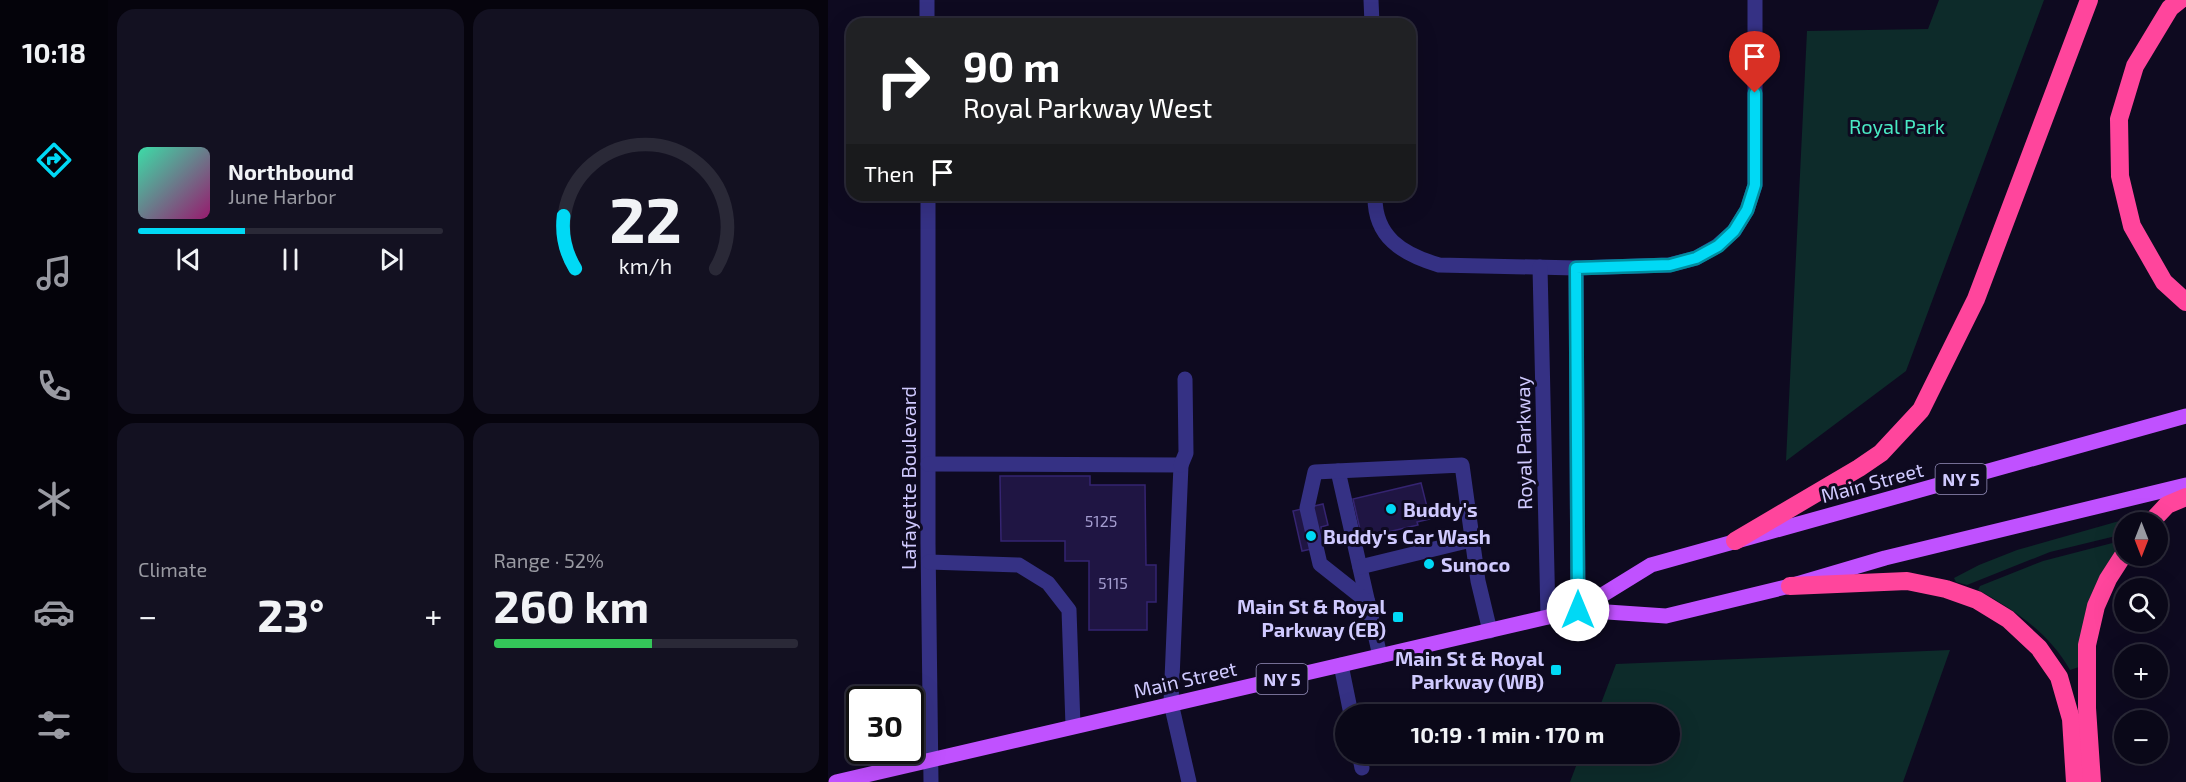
<!DOCTYPE html>
<meta charset="utf-8">
<style>
:root{--surface:#0a0818;--page:#131121;--text:#f1f3f6;--muted:#999aa2;--line:#2a2937;--accent:#00d9f5}
body{margin:0;font-family:"Exo 2",sans-serif;background:var(--page);color:var(--text);height:100vh;display:flex;flex-direction:column;font-size:22px;white-space:nowrap}
*{box-sizing:border-box;margin:0}
p{font-size:20px;color:var(--muted)}
.icon{flex:none;width:33px;height:33px;fill:none;stroke:currentColor;stroke-width:2;stroke-linecap:round;stroke-linejoin:round}
.map{position:relative;flex:1;overflow:hidden}
.side{display:flex;flex-direction:column;gap:9px;padding:9px;background:#06040d;width:720px}
.side>*{flex:none}
.top-card{position:absolute;left:18px;top:18px;width:570px;height:183px;border-radius:18px;box-shadow:0 6px 24px #0002,0 0 0 2px var(--line);background:#202124;color:#fff;overflow:hidden}
.needle{width:39px;rotate:180deg}
.fabs{position:absolute;left:1286px;top:512px;display:grid;gap:12px}
.fabs a{display:grid;place-items:center;width:54px;height:54px;border-radius:50%;background:var(--surface);box-shadow:0 6px 24px #0002,0 0 0 2px var(--line);font-size:30px}
.speed{position:absolute;left:18px;top:686px;display:flex;gap:12px;font-size:30px;font-weight:700;text-align:center}
.speed>*{display:grid;place-content:center;width:78px;height:78px;border-radius:50%;background:var(--surface);box-shadow:0 6px 24px #0002,0 0 0 2px var(--line);line-height:1}
.speed .limit{border:3px solid #111;border-radius:9px;background:#fff;color:#111}
.pin{position:absolute;display:grid;place-items:center;width:51px;height:51px;color:#fff;margin:-62px -26px;border-radius:50% 50% 50% 0;rotate:-45deg;box-shadow:0 0 6px #0007}
.pin .icon{rotate:45deg}
.me{position:absolute;width:66px;margin:-33px;rotate:0deg;stroke-linejoin:round;filter:drop-shadow(0 0 4px #0008)}
.turn{display:flex;align-items:center;gap:21px;height:126px;padding:0 18px;font-size:27px}
.turn .icon{width:78px;height:78px;stroke-width:2.5}
.turn b{display:block;font-size:42px;line-height:51px}
.then{display:flex;align-items:center;height:57px;padding:0 18px;background:#0003;gap:12px;font-size:22px}
.big{font-size:45px;font-weight:700;line-height:1.1}
.side .widget{flex:1;display:flex;flex-direction:column;justify-content:center;gap:9px;min-width:0;padding:0 21px;border-radius:18px;background:var(--page)}
.side .dial{align-items:center;gap:0}
.dial svg{height:156px;overflow:visible;fill:none;stroke:var(--line);stroke-width:7;stroke-linecap:round;text-anchor:middle}
.dial text{fill:var(--text);stroke:none}
.song{display:flex;align-items:center;gap:18px}
.cover{width:72px;height:72px;border-radius:9px;background:linear-gradient(135deg,hsl(160 70% 55%),hsl(320 70% 35%))}
.played{height:6px;border-radius:3px;background:linear-gradient(90deg,var(--accent) 35%,var(--line) 35%)}
.keys{display:flex;justify-content:space-around;direction:ltr}
.heat{display:flex;justify-content:space-between;align-items:center;font-size:33px;direction:ltr}
.charge{height:9px;border-radius:4px;background:linear-gradient(90deg,#34c759 52%,var(--line) 0)}
.side .tiles{flex:1;display:grid;gap:9px;grid-template-columns:repeat(2,1fr)}
.trip{position:absolute;left:507px;top:704px;width:345px;height:60px;border-radius:30px;background:var(--surface);box-shadow:0 6px 24px #0002,0 0 0 2px var(--line);font-weight:700;line-height:60px;text-align:center}
main{display:flex;flex:1;min-height:0}
.tabs{display:flex;flex-direction:column;width:108px;justify-content:space-around;align-items:center;background:#04030a;color:var(--muted)}
.tabs .icon{width:42px;height:42px}
.tabs .selected{color:var(--accent)}
.tabs b{font-size:27px;color:var(--text)}
.map>svg:first-child{display:block}
.green{fill:#0d2b2a}
.building{fill:#1f1543;stroke:#352471;stroke-width:1.5}
.lines{fill:none;stroke-linecap:round;stroke-linejoin:round}
.minor{stroke:#353184;stroke-width:15}
.major{stroke:#c051ff;stroke-width:15}
.highway{stroke:#ff459c;stroke-width:18}
.route-casing{stroke:#008d9f;stroke-width:15}
.route{stroke:#00d9f5;stroke-width:10}
.poi-dot{fill:#00d9f5;stroke:#0e0a20;stroke-width:2}
.labels{text-anchor:middle;dominant-baseline:central;stroke-width:6;stroke-linejoin:round;paint-order:stroke}
.number-label{font-size:16px;fill:#a49dd0}
.shield{fill:#0e0a20;stroke:#9690bc;stroke-width:1.5}
.shield-label{font-size:18px;font-weight:bold;fill:#d0caff}
.park-label{font-size:20px;fill:#4aeac4;stroke:#0e0a20}
.street-label{font-size:20px;fill:#d0caff;stroke:#0e0a20}
.poi-label{font-size:20px;font-weight:bold;fill:#d0caff;stroke:#0e0a20;text-anchor:start}
</style>
<main>
<nav class="tabs">
<b>10:18</b>
<svg class="icon selected" aria-label="directions" viewBox="0 0 24 24"><path d="M12 3l9 9-9 9-9-9zM9 14v-3h6M13 9l2 2-2 2"/></svg>
<svg class="icon" aria-label="music" viewBox="0 0 24 24"><path d="M9 18V5l10-2v13"/><circle cx="6" cy="18" r="3"/><circle cx="16" cy="16" r="3"/></svg>
<svg class="icon" aria-label="phone" viewBox="0 0 24 24"><path d="M5 4h4l2 5-3 2q2 4 5 5l2-3 5 2v4C11 20 4 13 5 4z"/></svg>
<svg class="icon" aria-label="climate" viewBox="0 0 24 24"><path d="M12 3v18M4 7l16 10M4 17L20 7"/></svg>
<svg class="icon" aria-label="car" viewBox="0 0 24 24"><path d="M5 17H2v-5l4-1 3-4h7l3 4 3 1v5h-3M9 17h6M6 11h13"/><circle cx="7" cy="17" r="2"/><circle cx="17" cy="17" r="2"/></svg>
<svg class="icon" aria-label="filters" viewBox="0 0 24 24"><path d="M4 7h16M4 17h16"/><circle cx="9" cy="7" r="2"/><circle cx="15" cy="17" r="2"/></svg>
</nav>
<section class="side">
<div class="tiles">
<div class="widget">
<div class="song"><i class="cover"></i><div><b>Northbound</b><p>June Harbor</p></div></div>
<div class="played"></div>
<div class="keys"><svg class="icon" aria-label="previous" viewBox="0 0 24 24"><path d="M18 5L8 12l10 7zM5 5v14"/></svg><svg class="icon" aria-label="pause" viewBox="0 0 24 24"><path d="M8 5v14M16 5v14"/></svg><svg class="icon" aria-label="next" viewBox="0 0 24 24"><path d="M6 5l10 7-10 7zM19 5v14"/></svg></div>
</div>
<div class="widget dial"><svg viewBox="0 0 100 80">
<path d="M14 69A42 42 0 1 1 86 69"/>
<path d="M14 69A42 42 0 0 1 8 42" stroke="#00d9f5"/>
<text x="50" y="56" font-size="32" font-weight="700">22</text>
<text x="50" y="72" font-size="11">km/h</text>
</svg></div>
<div class="widget"><p>Climate</p>
<div class="heat"><a>−</a><b class="big">23°</b><a>+</a></div>
</div>
<div class="widget"><p>Range · 52%</p><b class="big">260 km</b><div class="charge"></div></div>
</div>
</section>
<div class="map">
<svg width="1358" height="782" viewBox="0 0 1358 782">
<rect width="100%" height="100%" fill="#0e0a20"/>
<g class="green">
<polygon points="1111,0 1216,0 1078,371 958,461 979,31 1100,29"/>
<polygon points="1323,512 1323,522 1296,522 1296,534 1222,552 1139,585 1128,582 1126,578 1151,565 1189,550"/>
<path d="M1296,540V551L1254,666L1242,670C1221,633 1187,610 1150,590L1152,586L1215,561Z"/>
<polygon points="1122,650 1075,782 742,782 753,753 842,753 842,714 769,714 788,664"/>
</g>
<g class="building">
<polygon points="172,476 262,476 262,485 317,485 318,565 328,565 328,602 319,602 319,630 261,630 261,561 237,561 237,541 173,541"/>
<polygon points="593,483 602,519 589,522 590,525 534,538 525,499"/>
<polygon points="495,504 500,525 493,527 497,546 474,551 465,511"/>
</g>
<g class="lines">
<g class="minor">
<polyline points="99,0 99,24"/>
<polyline points="543,0 544,24"/>
<polyline points="100,195 100,543 103,782"/>
<path d="M547,195C546,237 574,254 611,265L748,268L841,265L868,258L889,246L906,231L919,210L927,185V0"/>
<polyline points="712,267 720,617"/>
<polyline points="748,268 750,610"/>
<polyline points="100,464 353,465 343,703 361,782"/>
<polyline points="353,465 358,453 357,379"/>
<polyline points="510,471 552,656"/>
<polyline points="101,562 191,565 220,583 241,610 245,726"/>
<polyline points="532,567 643,540"/>
<polyline points="540,602 492,564 479,508 487,472 634,465 650,581 662,631"/>
<polyline points="513,665 523,714"/>
<polyline points="531,753 534,768"/>
</g>
<g class="major">
<polyline points="750,610 823,565 1358,416"/>
<polyline points="8,782 750,610 838,616 962,586 1057,558 1358,485"/>
</g>
<g class="highway">
<polyline points="1352,0 1342,8 1307,66 1291,119 1292,176 1304,226 1336,282 1358,302"/>
<polyline points="1323,522 1339,505 1358,497"/>
<polyline points="907,541 1031,468 1053,453 1093,410 1148,299 1261,0"/>
<polyline points="962,586 1079,581 1118,589 1149,600 1180,619 1211,648 1231,677 1243,719 1247,782"/>
<polyline points="1264,782 1259,708 1259,645 1268,606 1280,579 1296,554"/>
</g>
</g>
<g class="lines">
<defs>
<polyline id="route" points="750,610 748,268 842,265 868,258 890,246 906,231 919,210 927,185 927,93"/>
</defs>
<use href="#route" class="route-casing"/>
<use href="#route" class="route"/>
</g>
<g class="poi-dot">
<circle cx="563" cy="509" r="6"/>
<circle cx="483" cy="536" r="6"/>
<circle cx="601" cy="564" r="6"/>
<rect x="564" y="611" width="12" height="12" rx="3"/>
<rect x="722" y="664" width="12" height="12" rx="3"/>
</g>
<g class="labels">
<g class="number-label">
<text x="273" y="520">5125</text>
<text x="285" y="582">5115</text>
</g>
<g class="shield">
<rect x="1107.5" y="464" width="51" height="30" rx="4.5"/>
<rect x="428.5" y="664" width="51" height="30" rx="4.5"/>
</g>
<g class="shield-label">
<text x="1133" y="479">NY 5</text>
<text x="454" y="679">NY 5</text>
</g>
<g class="park-label">
<text x="1069" y="126">Royal Park</text>
</g>
<g class="street-label">
<text transform="translate(695 443) rotate(-91)">Royal Parkway</text>
<text transform="translate(80 478) rotate(-90)">Lafayette Boulevard</text>
<text transform="translate(1044 482) rotate(-15)">Main Street</text>
<text transform="translate(357 679) rotate(-13)">Main Street</text>
</g>
<g class="poi-label">
<text x="575" y="509">Buddy's</text>
<text x="495" y="536">Buddy's Car Wash</text>
<text x="613" y="564">Sunoco</text>
<text x="558" y="606" text-anchor="end">Main St &amp; Royal<tspan x="558" dy="23">Parkway (EB)</tspan></text>
<text x="716" y="658" text-anchor="end">Main St &amp; Royal<tspan x="716" dy="23">Parkway (WB)</tspan></text>
</g>
</g>
</svg>
<div class="fabs">
<a><svg class="needle" viewBox="-14 -14 28 28"><path d="M0-13l5 13h-10z" fill="#e53935"/><path d="M0 13l5-13h-10z" fill="#999aa2"/></svg></a>
<a><svg class="icon" aria-label="search" viewBox="0 0 24 24"><circle cx="10" cy="10" r="6"/><path d="M15 15l6 6"/></svg></a>
<a>+</a>
<a>−</a>
</div>
<div class="speed"><div class="limit">30</div></div>
<div class="pin" style="left:927px;top:93px;background:#d93025"><svg class="icon" aria-label="arrive" viewBox="0 0 24 24"><path d="M6 21V4h12l-3 4 3 4H6"/></svg></div>
<svg class="me" style="left:750px;top:610px" viewBox="-20 -20 40 40"><circle r="19" fill="#fff"/><path d="M0-13L10 11 0 6-10 11z" fill="#00d9f5"/></svg>
<div class="trip">10:19 · 1 min · 170 m</div>
<div class="top-card">
<div class="turn"><svg class="icon" aria-label="right" viewBox="0 0 24 24"><path d="M7 20v-9h11M14 6l5 5-5 5"/></svg><div><b>90 m</b>Royal Parkway West</div></div>
<div class="then">Then<svg class="icon" aria-label="arrive" viewBox="0 0 24 24"><path d="M6 21V4h12l-3 4 3 4H6"/></svg></div>
</div>
</div>
</main>
